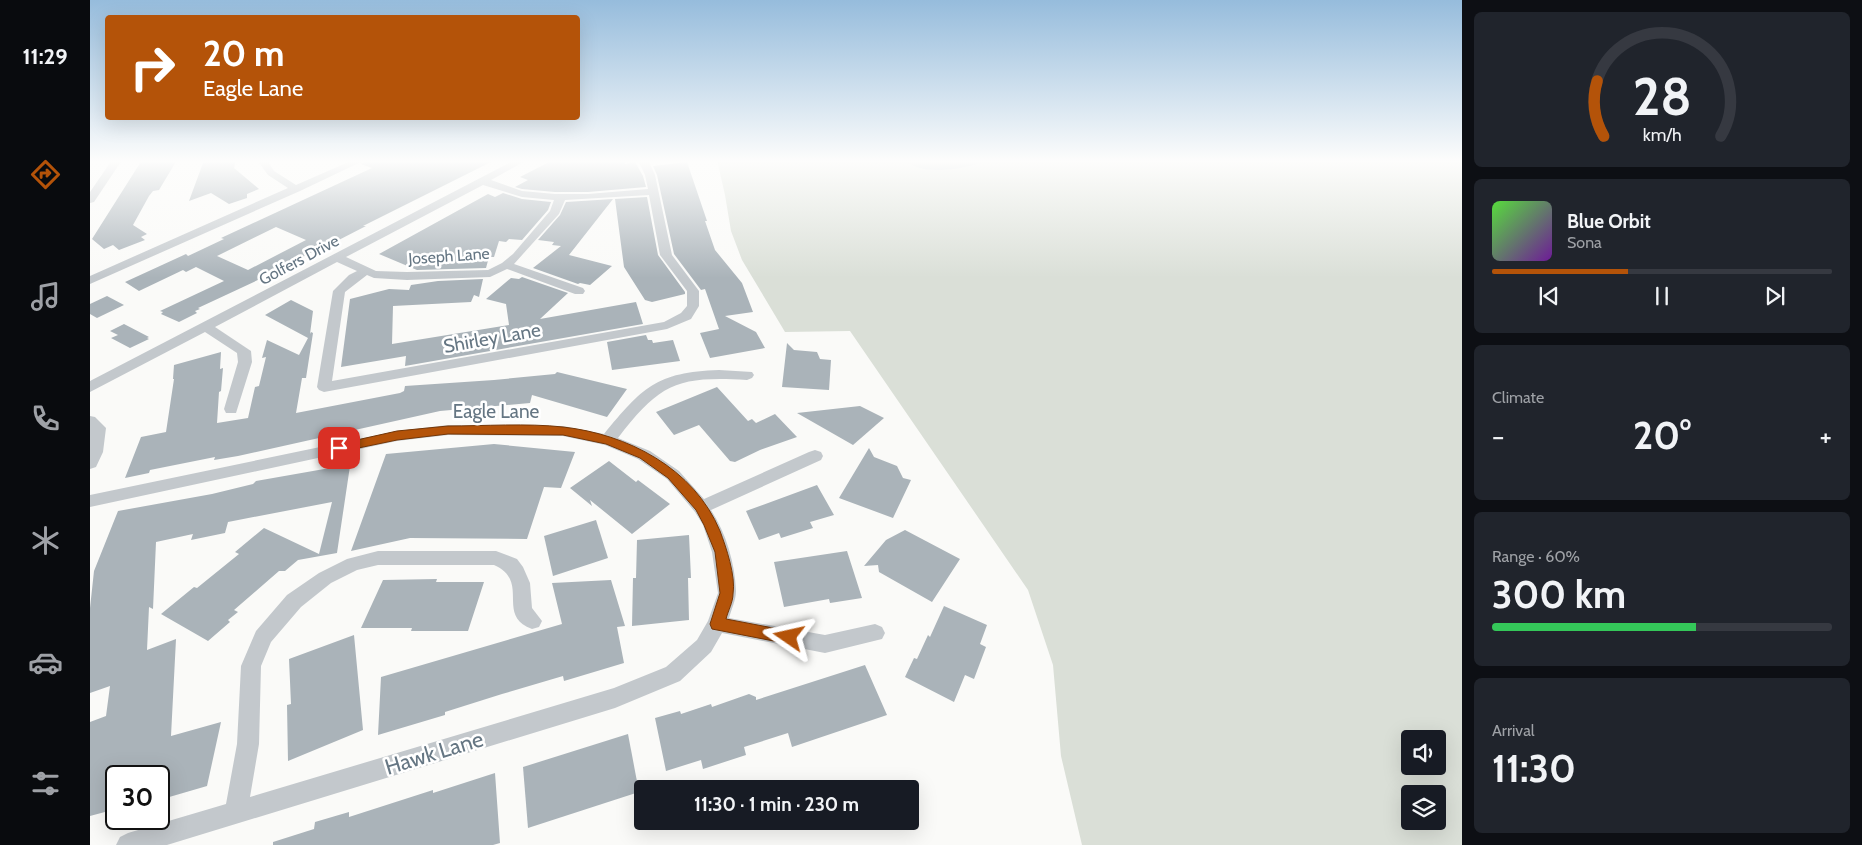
<!DOCTYPE html>
<meta charset="utf-8">
<style>
:root{--surface:#171b24;--page:#20242c;--text:#f1f3f6;--muted:#9ea1a6;--line:#363941;--accent:#b45309}
body{margin:0;font-family:Cabin,sans-serif;background:var(--page);color:var(--text);height:100vh;display:flex;flex-direction:column;font-size:19px;white-space:nowrap}
*{box-sizing:border-box;margin:0}
p{font-size:16px;color:var(--muted)}
.icon{flex:none;width:28px;height:28px;fill:none;stroke:currentColor;stroke-width:2;stroke-linecap:round;stroke-linejoin:round}
.map{position:relative;flex:1;overflow:hidden}
.panel{display:flex;flex-direction:column;gap:12px;padding:12px;background:#0d0f14;width:400px}
.panel>*{flex:none}
.banner{position:absolute;left:15px;top:15px;width:475px;height:105px;border-radius:5px;box-shadow:0 5px 20px #0002;background:#b45309;color:#fff;overflow:hidden}
.fabs{position:absolute;left:1311px;top:730px;display:grid;gap:10px}
.fabs a{display:grid;place-items:center;width:45px;height:45px;border-radius:5px;background:var(--surface);box-shadow:0 5px 20px #0002;font-size:25px}
.speed{position:absolute;left:15px;top:765px;display:flex;gap:10px;font-size:25px;font-weight:700;text-align:center}
.speed>*{display:grid;place-content:center;width:65px;height:65px;border-radius:50%;background:var(--surface);box-shadow:0 5px 20px #0002;line-height:1}
.speed .limit{border:2px solid #111;border-radius:8px;background:#fff;color:#111}
.pin{position:absolute;display:grid;place-items:center;width:42px;height:42px;color:#fff;margin:-21px;border-radius:10px;box-shadow:0 2px 8px #0006}
.me{position:absolute;width:55px;margin:-28px;rotate:281deg;stroke-linejoin:round;filter:drop-shadow(0 0 4px #0008)}
.turn{display:flex;align-items:center;gap:18px;height:105px;padding:0 15px;font-size:22px}
.turn .icon{width:65px;height:65px;stroke-width:2.5}
.turn b{display:block;font-size:35px;line-height:42px}
.big{font-size:38px;font-weight:700;line-height:1.1}
.panel .card{flex:1;display:flex;flex-direction:column;justify-content:center;gap:8px;min-width:0;padding:0 18px;border-radius:8px;background:var(--page)}
.panel .dial{align-items:center;gap:0}
.dial svg{height:130px;overflow:visible;fill:none;stroke:var(--line);stroke-width:7;stroke-linecap:round;text-anchor:middle}
.dial text{fill:var(--text);stroke:none}
.song{display:flex;align-items:center;gap:15px}
.cover{width:60px;height:60px;border-radius:8px;background:linear-gradient(135deg,hsl(110 70% 55%),hsl(280 70% 35%))}
.played{height:5px;border-radius:2px;background:linear-gradient(90deg,var(--accent) 40%,var(--line) 40%)}
.keys{display:flex;justify-content:space-around;direction:ltr}
.heat{display:flex;justify-content:space-between;align-items:center;font-size:28px;direction:ltr}
.charge{height:8px;border-radius:4px;background:linear-gradient(90deg,#34c759 60%,var(--line) 0)}
.trip{position:absolute;left:544px;top:780px;width:285px;height:50px;border-radius:5px;background:var(--surface);box-shadow:0 5px 20px #0002;font-weight:700;line-height:50px;text-align:center}
main{display:flex;flex:1;min-height:0}
.dock{display:flex;flex-direction:column;width:90px;justify-content:space-around;align-items:center;background:#090b0e;color:var(--muted)}
.dock .icon{width:35px;height:35px}
.dock .selected{color:var(--accent)}
.dock b{font-size:22px;color:var(--text)}
.map>svg:first-child{display:block}
.green{fill:#dadfd7;fill-rule:evenodd}
.water{fill:#bbc7cb}
.building{fill:#aab3b9;fill-rule:evenodd}
.lines{fill:none;stroke-linecap:round;stroke-linejoin:round}
.minor{fill:#c3c8cc;fill-rule:evenodd}
.route{fill:#b45309;stroke:#753606}
.labels{text-anchor:middle;dominant-baseline:central;stroke-width:5;stroke-linejoin:round;paint-order:stroke}
.far-street-label{font-size:16px;fill:#657683;stroke:#fff}
.street-label{font-size:19px;fill:#657683;stroke:#fff}
.near-street-label{font-size:22px;fill:#657683;stroke:#fff}
</style>
<main>
<nav class="dock">
<b>11:29</b>
<svg class="icon selected" aria-label="directions" viewBox="0 0 24 24"><path d="M12 3l9 9-9 9-9-9zM9 14v-3h6M13 9l2 2-2 2"/></svg>
<svg class="icon" aria-label="music" viewBox="0 0 24 24"><path d="M9 18V5l10-2v13"/><circle cx="6" cy="18" r="3"/><circle cx="16" cy="16" r="3"/></svg>
<svg class="icon" aria-label="phone" viewBox="0 0 24 24"><path d="M5 4h4l2 5-3 2q2 4 5 5l2-3 5 2v4C11 20 4 13 5 4z"/></svg>
<svg class="icon" aria-label="climate" viewBox="0 0 24 24"><path d="M12 3v18M4 7l16 10M4 17L20 7"/></svg>
<svg class="icon" aria-label="car" viewBox="0 0 24 24"><path d="M5 17H2v-5l4-1 3-4h7l3 4 3 1v5h-3M9 17h6M6 11h13"/><circle cx="7" cy="17" r="2"/><circle cx="17" cy="17" r="2"/></svg>
<svg class="icon" aria-label="filters" viewBox="0 0 24 24"><path d="M4 7h16M4 17h16"/><circle cx="9" cy="7" r="2"/><circle cx="15" cy="17" r="2"/></svg>
</nav>
<div class="map">
<svg width="1372" height="845" viewBox="0 0 1372 845">
<rect width="100%" height="100%" fill="#fafaf8"/>
<path class="green" d="M627,160H1372V845H992L971,756L963,665L938,590L760,331L695,332L652,260L641,231L635,195ZM1320,739H1348V766H1320ZM1320,794H1348V821H1320Z"/>
<path class="water" d="M817,160H895C881,169 827,177 817,160Z"/>
<g class="building">
<polygon points="52,160 87,160 69,190 63,191 59,196 43,225 57,234 51,237 55,240 29,250 23,245 14,249 2,239"/>
<polygon points="138,160 146,160 144,168 169,189 157,194 157,198 139,204 121,193 99,201 113,163"/>
<path d="M277,160H405L273,226H276L241,244L233,246L196,266H198L108,308L110,309L105,311L107,313L89,322L71,314L73,312L70,311L134,281L106,267L96,272L93,270L49,291L35,282L96,254L98,256L134,239L131,238L282,168L271,164ZM186,227L216,240L158,270L127,256Z"/>
<polygon points="463,160 533,160 535,164 545,162 553,176 556,187 498,192 465,192 432,189 425,187 438,180 430,177"/>
<polygon points="597,162 617,221 615,221 625,250 652,283 663,312 635,316 666,332 675,348 620,358 610,333 629,329 615,289 611,290 584,254 567,175 563,166"/>
<polygon points="413,193 432,199 461,202 458,210 432,240 419,239 416,242 409,241 404,257 399,257 396,268 327,270 289,254 398,194 405,197"/>
<polygon points="557,197 568,255 595,292 595,294 562,302 555,300 534,267 525,199"/>
<polygon points="523,199 479,255 522,266 500,285 490,283 488,284 443,268 471,246 462,245 464,242 448,240 470,215 476,202"/>
<polygon points="432,277 478,293 450,319 546,302 553,324 315,366 316,356 251,367 260,299 299,289 319,290 321,285 348,281 393,279 389,297 384,295 381,302 303,306 302,344 419,325 416,304 396,299 421,278 429,279"/>
<polygon points="17,296 34,305 7,318 0,314 0,304"/>
<polygon points="201,300 223,311 220,334 221,332 223,333 216,378 212,378 206,413 310,393 314,391 315,386 404,380 465,374 467,372 537,389 517,417 442,395 440,403 350,411 148,456 124,460 125,457 60,470 59,473 35,478 51,437 76,432 84,379 83,379 84,365 131,352 130,369 133,368 131,391 129,392 127,423 158,418 165,387 169,386 176,357 172,358 177,340 209,355 218,338 175,315"/>
<polygon points="34,324 59,337 57,338 59,339 40,348 21,338 28,335 20,331"/>
<polygon points="556,335 558,340 562,340 563,343 583,340 590,361 522,370 517,342"/>
<polygon points="697,343 704,350 727,352 730,359 741,360 739,390 692,387"/>
<polygon points="627,387 658,421 662,419 666,423 685,414 707,437 670,450 645,462 640,461 609,425 584,435 566,412"/>
<polygon points="770,406 794,418 763,445 707,413"/>
<polygon points="404,444 485,452 471,488 454,487 437,539 320,538 261,551 296,454"/>
<polygon points="779,448 784,457 807,466 813,478 821,480 803,518 749,498"/>
<polygon points="519,461 546,482 548,480 580,504 542,534 500,500 502,506 480,488"/>
<polygon points="257,465 257,467 260,466 247,553 208,560 195,571 189,571 144,610 148,612 138,620 140,622 118,641 71,614 104,587 107,588 149,554 145,552 174,528 229,554 242,502 138,522 135,533 101,540 103,534 66,542 63,609 59,607 57,650 86,639 81,736 131,722 117,786 69,800 69,776 26,776 26,809 0,816 0,722 16,716 20,686 0,693 0,608 4,571 28,511 122,494 163,484 166,481"/>
<polygon points="727,485 744,515 720,522 723,528 691,538 689,533 669,540 656,511"/>
<polygon points="506,520 518,558 463,576 454,536"/>
<polygon points="815,530 870,559 842,602 789,572 788,565 774,566 796,540"/>
<polygon points="599,535 601,578 598,578 599,620 542,626 543,578 546,578 547,540"/>
<polygon points="757,551 772,598 740,603 739,599 694,607 684,562"/>
<polygon points="347,579 346,582 394,582 378,631 321,631 322,628 271,628 293,580"/>
<polygon points="521,580 535,626 527,627 534,663 474,681 473,676 412,694 355,712 355,715 288,735 291,677 472,624 462,583"/>
<polygon points="854,606 897,625 890,644 896,647 884,679 875,675 864,702 815,677 824,658 827,659 838,635 840,637"/>
<polygon points="264,635 273,730 198,761 197,705 201,704 199,659"/>
<polygon points="775,665 797,715 702,747 698,733 654,747 656,755 613,769 611,760 576,771 565,718 590,711 591,714 621,704 622,707 659,694 666,697 666,700"/>
<polygon points="538,734 549,792 438,828 433,767"/>
<polygon points="405,773 410,843 403,845 183,845 183,842 224,829 225,822 259,812 259,817 343,790 343,793"/>
</g>
<g class="lines">
<g class="minor">
<polygon points="22,160 32,160 4,202 0,203 0,192"/>
<polygon points="167,160 177,160 184,171 206,185 263,160 275,160 210,191 0,284 0,276 198,188 178,175"/>
<path d="M425,160H437L401,180L432,191L465,194H498L558,189L555,175L548,160H558L565,175L582,255L609,291V306L601,319L577,329L234,392L229,390L227,387L243,291L259,275L267,271L247,262L125,327L161,351L162,362L146,413H136L134,409L148,362L147,353L115,332L0,392V381ZM393,185L432,197L464,200L460,211L423,254L412,263L398,270L317,272L286,271L256,257ZM559,195L570,255L597,291V306L591,313L574,322L242,381L255,292L277,275L284,278L317,280L400,277L417,269L485,294H493L495,291L493,288L424,264L469,214L475,200Z"/>
<path d="M629,370L662,372L664,375L662,378L657,380C588,376 570,383 528,438L560,451L589,471L614,499L719,452L725,450L731,452L733,456L731,460L621,510C636,533 645,563 646,591C646,600 641,610 639,618L735,635L785,624L792,627L795,633L792,639L735,653L632,633L621,652L590,681L525,708L77,845H26L30,837L38,833L136,804L147,744L151,666L166,631L197,595L229,573L257,559L288,551H406L427,559L433,567L440,583L442,608L452,621L449,627L442,629C405,616 441,581 404,565H288L267,570L241,583L211,607L181,642L171,666L169,744L160,797L524,688L576,667L607,640L618,621L628,593L622,552L613,525L605,512L577,479L548,459L515,445L473,436L358,435L307,441L0,507V495L307,431L358,425L473,426L514,434C552,388 566,372 629,370Z"/>
<polygon points="0,416 5,417 16,428 13,452 6,467 0,469"/>
</g>
</g>
<linearGradient id="sky" x2="0" y2="1"><stop stop-color="#96bcdc"/><stop offset="0.58" stop-color="#fdfdfc"/><stop offset="1" stop-color="#fdfdfc" stop-opacity="0"/></linearGradient>
<rect width="1372" height="278" fill="url(#sky)"/>
<path class="route" d="M358,426C394,426 437,423 473,427C537,434 604,468 630,531C636,547 646,576 643,594C643,602 638,611 636,619L699,631L704,633L706,637L704,642L699,644L622,629L620,624L630,593L625,552L614,525L606,510L578,478L550,458L516,444L473,435L358,434L307,440L249,452L243,448L249,444L307,431Z"/>
<g class="labels">
<g class="far-street-label">
<text transform="translate(359 256) rotate(-4)">Joseph Lane</text>
<text transform="translate(209 260) rotate(-28)">Golfers Drive</text>
</g>
<g class="street-label">
<text transform="translate(402 338) rotate(-10)">Shirley Lane</text>
<text x="406" y="411">Eagle Lane</text>
</g>
<g class="near-street-label">
<text transform="translate(344 753) rotate(-17)">Hawk Lane</text>
</g>
</g>
</svg>
<div class="fabs">
<a><svg class="icon" aria-label="sound" viewBox="0 0 24 24"><path d="M4 9h4l5-4v14l-5-4H4zM17 9q2 3 0 6"/></svg></a>
<a><svg class="icon" aria-label="layers" viewBox="0 0 24 24"><path d="M12 4l9 5-9 5-9-5zM3 14l9 5 9-5"/></svg></a>
</div>
<div class="speed"><div class="limit">30</div></div>
<div class="pin" style="left:249px;top:448px;background:#d93025"><svg class="icon" aria-label="arrive" viewBox="0 0 24 24"><path d="M6 21V4h12l-3 4 3 4H6"/></svg></div>
<svg class="me" style="left:699px;top:637px" viewBox="-20 -20 40 40"><path d="M0-17L14 15 0 8-14 15z" fill="#b45309" stroke="#fff" stroke-width="4"/></svg>
<div class="trip">11:30 · 1 min · 230 m</div>
<div class="banner">
<div class="turn"><svg class="icon" aria-label="right" viewBox="0 0 24 24"><path d="M7 20v-9h11M14 6l5 5-5 5"/></svg><div><b>20 m</b>Eagle Lane</div></div>
</div>
</div>
<section class="panel">
<div class="card dial"><svg viewBox="0 0 100 80">
<path d="M14 69A42 42 0 1 1 86 69"/>
<path d="M14 69A42 42 0 0 1 10 35" stroke="#b45309"/>
<text x="50" y="56" font-size="32" font-weight="700">28</text>
<text x="50" y="72" font-size="11">km/h</text>
</svg></div>
<div class="card">
<div class="song"><i class="cover"></i><div><b>Blue Orbit</b><p>Sona</p></div></div>
<div class="played"></div>
<div class="keys"><svg class="icon" aria-label="previous" viewBox="0 0 24 24"><path d="M18 5L8 12l10 7zM5 5v14"/></svg><svg class="icon" aria-label="pause" viewBox="0 0 24 24"><path d="M8 5v14M16 5v14"/></svg><svg class="icon" aria-label="next" viewBox="0 0 24 24"><path d="M6 5l10 7-10 7zM19 5v14"/></svg></div>
</div>
<div class="card"><p>Climate</p>
<div class="heat"><a>−</a><b class="big">20°</b><a>+</a></div>
</div>
<div class="card"><p>Range · 60%</p><b class="big">300 km</b><div class="charge"></div></div>
<div class="card"><p>Arrival</p><b class="big">11:30</b></div>
</section>
</main>
